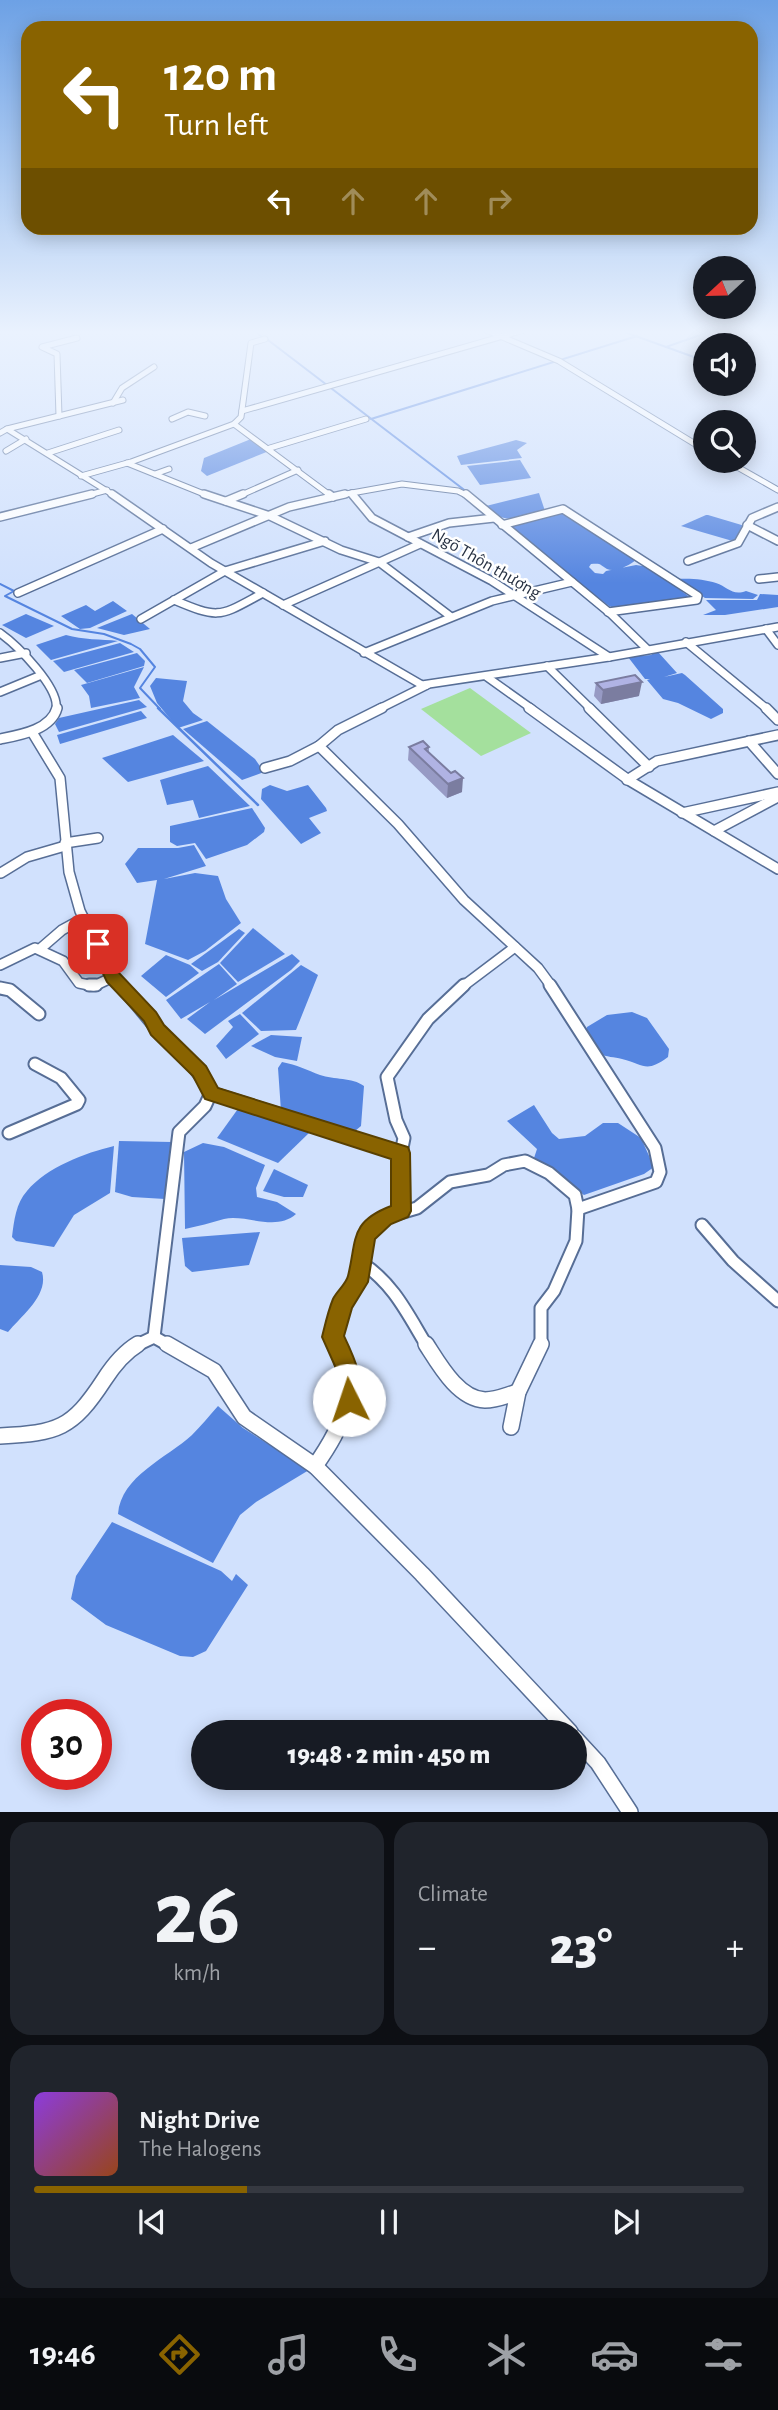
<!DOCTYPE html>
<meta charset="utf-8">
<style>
:root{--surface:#171b24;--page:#20242c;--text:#f1f3f6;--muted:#9ea1a6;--line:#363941;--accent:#896300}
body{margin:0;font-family:"Alegreya Sans",sans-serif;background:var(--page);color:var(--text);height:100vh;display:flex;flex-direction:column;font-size:26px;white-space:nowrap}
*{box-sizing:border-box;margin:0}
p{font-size:23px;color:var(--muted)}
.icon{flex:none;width:38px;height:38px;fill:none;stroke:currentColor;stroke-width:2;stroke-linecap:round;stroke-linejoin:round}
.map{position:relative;height:1812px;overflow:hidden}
.sheet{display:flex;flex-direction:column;gap:10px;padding:10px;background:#0d0f14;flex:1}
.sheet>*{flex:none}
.hud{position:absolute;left:21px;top:21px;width:737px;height:214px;border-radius:21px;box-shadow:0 4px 18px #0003;background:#896300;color:#fff;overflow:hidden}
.needle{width:46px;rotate:248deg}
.fabs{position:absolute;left:693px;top:256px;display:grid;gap:14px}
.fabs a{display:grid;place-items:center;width:63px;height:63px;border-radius:50%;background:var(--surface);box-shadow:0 4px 18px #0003;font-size:35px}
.speed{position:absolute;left:21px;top:1699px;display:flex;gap:14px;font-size:35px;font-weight:700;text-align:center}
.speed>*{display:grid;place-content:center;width:91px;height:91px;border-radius:50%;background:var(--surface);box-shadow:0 4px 18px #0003;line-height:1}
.speed .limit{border:10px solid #d22;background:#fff;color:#111}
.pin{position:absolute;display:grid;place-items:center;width:60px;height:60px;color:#fff;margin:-30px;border-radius:14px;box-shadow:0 4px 10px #0006}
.me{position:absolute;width:77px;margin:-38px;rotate:356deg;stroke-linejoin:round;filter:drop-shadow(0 0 5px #0008)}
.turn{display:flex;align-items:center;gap:24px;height:147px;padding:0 28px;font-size:32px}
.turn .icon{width:91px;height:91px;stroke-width:2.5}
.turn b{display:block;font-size:49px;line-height:60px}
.lanes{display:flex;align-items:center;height:66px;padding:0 28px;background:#0003;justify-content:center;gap:35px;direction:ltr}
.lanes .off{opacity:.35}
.big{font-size:52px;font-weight:800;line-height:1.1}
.sheet .tile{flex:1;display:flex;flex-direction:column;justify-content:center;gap:10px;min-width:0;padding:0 24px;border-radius:21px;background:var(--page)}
.sheet .dial{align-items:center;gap:0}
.dial b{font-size:91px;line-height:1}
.song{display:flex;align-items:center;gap:21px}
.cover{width:84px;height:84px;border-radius:10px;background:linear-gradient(135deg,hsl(270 70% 55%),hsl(20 70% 35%))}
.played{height:7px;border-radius:4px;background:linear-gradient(90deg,var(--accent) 30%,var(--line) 30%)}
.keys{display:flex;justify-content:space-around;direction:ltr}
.heat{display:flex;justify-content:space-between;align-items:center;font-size:38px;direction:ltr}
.sheet .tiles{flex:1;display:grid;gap:10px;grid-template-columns:1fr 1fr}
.tile:last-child{grid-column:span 2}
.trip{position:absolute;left:191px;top:1720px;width:396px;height:70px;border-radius:35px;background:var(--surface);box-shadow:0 4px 18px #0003;font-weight:800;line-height:70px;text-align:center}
.menu{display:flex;height:112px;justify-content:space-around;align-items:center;background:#090b0e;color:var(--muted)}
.menu .icon{width:49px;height:49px}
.menu .active{color:var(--accent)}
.menu b{font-size:32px;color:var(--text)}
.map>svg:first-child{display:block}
.green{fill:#a4e09d}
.water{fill:#5585e0}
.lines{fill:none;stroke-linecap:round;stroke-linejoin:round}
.stream-far1{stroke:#5585e0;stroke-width:2}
.stream{stroke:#5585e0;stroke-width:2.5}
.minor-far4-casing{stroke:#576e96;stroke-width:7}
.minor-far3-casing{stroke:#576e96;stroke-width:10}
.minor-far2-casing{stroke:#576e96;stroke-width:12}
.minor-far1-casing{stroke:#576e96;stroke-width:15}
.minor-casing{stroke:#576e96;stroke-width:18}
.minor-far4{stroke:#fff;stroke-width:5}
.minor-far3{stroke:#fff;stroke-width:7}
.minor-far2{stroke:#fff;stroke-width:9}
.minor-far1{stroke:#fff;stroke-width:11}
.minor{stroke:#fff;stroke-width:15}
.wall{fill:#979ac4}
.shaded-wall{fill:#7b7da0}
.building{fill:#b0b3e4;stroke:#7b7da0;stroke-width:2}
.route{fill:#896300;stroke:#594000;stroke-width:2}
.labels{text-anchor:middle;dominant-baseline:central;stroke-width:5;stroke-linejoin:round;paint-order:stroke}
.far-street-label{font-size:18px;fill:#273142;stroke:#fff}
</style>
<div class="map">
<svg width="778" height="1812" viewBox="0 0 778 1812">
<rect width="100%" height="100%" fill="#d1e1fd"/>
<polygon class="green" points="470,688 531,733 481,756 421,709"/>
<g class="water">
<polygon points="251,439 269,451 207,476 201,471 204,458"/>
<polygon points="516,440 527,443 517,450 522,458 461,465 457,456"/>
<polygon points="520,460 531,478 480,485 467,466"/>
<path d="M539,493L545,511C522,517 504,527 486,506Z"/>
<path d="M560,510L636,560C630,565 615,573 607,569C600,565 602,563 591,564L589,567L595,573L603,574L606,571L636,565L649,567L691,598L617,609L609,606L511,530L509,525Z"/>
<polygon points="706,515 708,515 745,526 736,542 681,526"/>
<path d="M677,579C688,578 705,579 716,583C728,587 732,596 746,591L758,595L753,599L705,598Z"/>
<polygon points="760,594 778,595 778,607 725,615 703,615 716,610 706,600 757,600"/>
<polygon points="113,601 127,611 90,628 80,629 61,616 86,605 95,611"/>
<polygon points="26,614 54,626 26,638 2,625"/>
<polygon points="132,614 150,629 124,635 97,628"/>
<path d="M66,635C83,640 101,639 118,641L51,660L36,645Z"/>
<polygon points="120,643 134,652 64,672 53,661"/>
<polygon points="655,652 658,652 677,673 664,677 682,673 685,675 723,709 723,713 711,719 678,703 663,699 647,680 650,679 645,679 628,657 651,655"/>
<polygon points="137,653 145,661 144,666 87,683 74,670"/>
<polygon points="144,667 134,687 140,698 91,708 89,696 81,685"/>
<polygon points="156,678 187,681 183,701 193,713 203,720 178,728 157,703 150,686"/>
<polygon points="139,700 147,707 59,732 55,724 59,718"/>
<polygon points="141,711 147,718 60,744 57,735"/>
<polygon points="207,721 255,759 264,772 242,780 183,729"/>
<polygon points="173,735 204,761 128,782 102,758"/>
<polygon points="208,766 250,806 199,818 193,800 167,805 160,780"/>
<polygon points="270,785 287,791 308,785 326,808 327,811 309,818 321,833 301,844 261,799 262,789"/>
<polygon points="252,808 265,828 264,832 247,845 206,859 195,843 177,846 170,842 170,826"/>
<polygon points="194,845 206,866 164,879 195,873 218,876 226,899 241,923 205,951 188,960 145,944 157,880 137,883 125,864 138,848 178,848"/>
<polygon points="253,928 285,954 238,982 220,963"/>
<polygon points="239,929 245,933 218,962 202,971 191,964"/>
<polygon points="292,954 300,961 291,970 205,1034 187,1019 210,1002 181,1019 166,1000 219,964 237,984 214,1000"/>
<polygon points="166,955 190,965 199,973 166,997 141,976"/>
<polygon points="301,965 318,975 296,1030 261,1031 242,1013"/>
<path d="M632,1012L647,1018L669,1049L668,1057C646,1073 645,1065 622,1059C614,1057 607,1057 599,1054L586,1031L587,1027L607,1015Z"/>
<polygon points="240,1014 259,1034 226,1059 216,1046 233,1027 228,1021"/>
<polygon points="271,1035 302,1037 297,1061 275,1057 251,1046"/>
<path d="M282,1062C297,1065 307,1070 320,1075C334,1080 352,1077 364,1086L361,1126L355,1131L281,1111L278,1068Z"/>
<polygon points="534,1105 552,1133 559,1139 585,1136 603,1123 618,1123 641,1138 654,1167 644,1174 584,1195 534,1158 537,1149 507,1121"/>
<polygon points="240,1106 309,1133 278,1163 217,1138"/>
<polygon points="119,1141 172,1142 165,1199 132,1197 115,1192"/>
<path d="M203,1143L224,1147L265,1165L256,1188L257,1197L277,1202L296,1214C276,1232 246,1214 224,1219C211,1223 198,1226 185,1229L184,1152Z"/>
<path d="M114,1146L110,1193L74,1215L54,1247L16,1241L12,1237C14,1221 16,1203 27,1191C47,1167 85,1153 114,1146Z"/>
<polygon points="274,1169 308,1185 303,1197 284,1197 263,1191"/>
<polygon points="260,1232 249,1265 192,1272 185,1266 182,1238"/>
<path d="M0,1265L31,1267L42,1272C49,1295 21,1316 8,1332L0,1329Z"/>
<path d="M218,1406L243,1428L309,1470L256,1502L240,1515L213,1563L118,1514C121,1476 167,1458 192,1435C201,1426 209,1416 218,1406Z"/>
<polygon points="112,1522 221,1571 232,1581 236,1574 248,1585 206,1651 193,1657 180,1656 106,1625 71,1599 76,1576"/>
</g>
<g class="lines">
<g class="stream-far1">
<polyline points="254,330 263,338"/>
<polyline points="619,330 705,361"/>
<polyline points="268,340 467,492"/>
<polyline points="666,347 714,330"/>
<polyline points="371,419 637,336"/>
<polyline points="0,584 14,591 5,596 72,629 104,634 131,644 140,649 155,667 140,688 160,709"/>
</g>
<polyline class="stream" points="158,708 258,805"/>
<defs>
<g id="minor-far4">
<polyline points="486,330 559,361 705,450"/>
<polyline points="773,330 778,332"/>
<polyline points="113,403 122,388 154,367"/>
<polyline points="242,411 524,330"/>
<polyline points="59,416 57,354 42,347 77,338"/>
<polyline points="172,419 188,412 205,416"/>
<polyline points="234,424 331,496"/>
<polyline points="7,429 123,400"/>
<polyline points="0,433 7,429 115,496"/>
<polyline points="270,448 366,419"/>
<polyline points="6,451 26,439"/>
<polyline points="48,453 119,430"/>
<polyline points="725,460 778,490"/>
<polyline points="127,463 209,496"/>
<polyline points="155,474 169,469"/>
<polyline points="81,476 131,462 234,424 241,417 251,343 265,339"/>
<polyline points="85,496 107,490"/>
<polyline points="239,496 298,470"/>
<polyline points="335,496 402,484 458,491 468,496"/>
</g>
<g id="minor-far3">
<polyline points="112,494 211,563 422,685 609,657 778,627"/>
<polyline points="204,494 270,516 341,550 379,562 450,616"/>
<polyline points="329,494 333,497"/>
<polyline points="352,494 372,518 492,581 609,657"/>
<polyline points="466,494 611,614 647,649"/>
<polyline points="226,501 243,494"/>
<polyline points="0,517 92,494"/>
<polyline points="502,525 563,509 698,596 697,600 608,612"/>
<polyline points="747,525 778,541"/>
<polyline points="408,537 449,523 494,518"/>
<polyline points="191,548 289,507 345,494"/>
<polyline points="688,561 738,543 752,518 778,507"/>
<polyline points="759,579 778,577"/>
<polyline points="18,593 163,529"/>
<path d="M174,600C221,620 220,616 263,593"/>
<polyline points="283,605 420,544"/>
<polyline points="141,619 225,571 325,541"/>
<polyline points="766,629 778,645"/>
<path d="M0,633C17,645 60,688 56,709"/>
<polyline points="686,642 767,709"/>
<polyline points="364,653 492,601 572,582"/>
<polyline points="0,658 26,653"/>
<polyline points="547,666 591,709"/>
<polyline points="487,677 532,709"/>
<polyline points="0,692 39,676"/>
<polyline points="379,709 427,685"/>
</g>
<g id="minor-far2">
<polyline points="382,708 338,730 319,746 398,824 464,900 538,968 552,987"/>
<polyline points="529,708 630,781 778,869"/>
<polyline points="589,708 649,767"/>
<polyline points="766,708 778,720"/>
<polyline points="32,732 60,778 69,872 80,911 113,977 122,987"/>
<path d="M0,739C20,735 51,730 57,708"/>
<polyline points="749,741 778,774"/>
<polyline points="265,768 290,761 319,746"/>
<polyline points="627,780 657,761 778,735"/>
<polyline points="682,813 778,792"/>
<polyline points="714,831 778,797"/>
<polyline points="65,843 98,838"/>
<polyline points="1,873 27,857 65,846"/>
<polyline points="40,949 62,930 84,918"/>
<polyline points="0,965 35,948 63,961 79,983 94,986 113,977"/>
<polyline points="462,987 515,947"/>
</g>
<g id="minor-far1">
<polyline points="89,985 96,985"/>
<path d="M120,985C134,1000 146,1016 159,1031C179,1055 196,1063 211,1093L205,1106L179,1132L154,1337"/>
<polyline points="550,985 655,1148 660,1172 656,1182 578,1209"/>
<polyline points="0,988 10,990 39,1014"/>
<polyline points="211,1093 401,1153"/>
<polyline points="9,1133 77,1104 79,1100 61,1078 35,1064"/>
<polyline points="401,1211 401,1153 404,1138 396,1120 387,1077 428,1019 464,985"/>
<polyline points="702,1225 733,1261 778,1301"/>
<path d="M362,1263C394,1284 408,1315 427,1346"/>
<polyline points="135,1346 154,1337 170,1346"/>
<polyline points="337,1346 333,1337 342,1304 358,1282 362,1245 367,1233 383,1218 417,1208 450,1182 488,1175 504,1165 525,1161 549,1173 575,1195 578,1209 576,1241 554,1291 541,1308 541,1346"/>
</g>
<g id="minor">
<polyline points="167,1344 214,1371 244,1417 315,1466 422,1574 570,1732"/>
<path d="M426,1344C439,1364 458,1399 485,1400C497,1400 507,1395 518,1392"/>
<polyline points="511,1427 518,1392 541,1344"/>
<path d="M0,1436C58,1433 72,1429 104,1380C113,1366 123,1353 138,1344"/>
<path d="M315,1466C345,1423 357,1395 336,1344"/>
<polyline points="574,1737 598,1763 630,1812"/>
</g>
</defs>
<use href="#minor-far4" class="minor-far4-casing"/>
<use href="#minor-far3" class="minor-far3-casing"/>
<use href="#minor-far2" class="minor-far2-casing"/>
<use href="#minor-far1" class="minor-far1-casing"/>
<use href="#minor" class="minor-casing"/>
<use href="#minor-far4" class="minor-far4"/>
<use href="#minor-far3" class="minor-far3"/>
<use href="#minor-far2" class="minor-far2"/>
<use href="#minor-far1" class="minor-far1"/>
<use href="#minor" class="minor"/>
</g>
<g class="wall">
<polygon points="596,683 639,696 601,704 594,696"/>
<polygon points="409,747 429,747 429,753 462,792 447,798 408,760"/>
</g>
<g class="shaded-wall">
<polygon points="642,682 639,696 601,704 603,690"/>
<polygon points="463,778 462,792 447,798 448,784"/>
</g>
<g class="building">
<polygon points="635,675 642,682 603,690 596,683"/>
<polygon points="423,741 429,747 425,749 451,773 455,771 463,778 448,784 409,747"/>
</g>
<linearGradient id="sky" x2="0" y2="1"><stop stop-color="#6da1e5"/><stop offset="0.57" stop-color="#eaf2fe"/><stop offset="1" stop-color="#eaf2fe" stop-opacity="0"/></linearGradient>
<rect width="778" height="583" fill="url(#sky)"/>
<path class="route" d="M98,938L103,940L119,973L156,1012L164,1025L206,1066L218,1088L408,1147L410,1153L411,1211L408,1217L391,1224L375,1239L368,1282L352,1308L344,1336C354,1357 367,1384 357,1408L349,1411L341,1408L337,1400L335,1366L322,1337C325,1325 328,1311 333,1299C337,1291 346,1284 348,1276C357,1240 349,1222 391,1206V1159L205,1099L193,1076L151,1035L144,1021L107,982L89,944Z"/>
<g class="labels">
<g class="far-street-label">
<text transform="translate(486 564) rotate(30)">Ngõ Thôn thượng</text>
</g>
</g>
</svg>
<div class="fabs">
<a><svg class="needle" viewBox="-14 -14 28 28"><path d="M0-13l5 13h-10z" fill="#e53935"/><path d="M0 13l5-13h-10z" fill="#9ea1a6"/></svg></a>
<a><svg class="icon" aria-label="sound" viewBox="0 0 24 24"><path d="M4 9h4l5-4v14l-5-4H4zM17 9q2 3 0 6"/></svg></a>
<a><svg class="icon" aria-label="search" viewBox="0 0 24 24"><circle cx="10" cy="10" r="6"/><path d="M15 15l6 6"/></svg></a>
</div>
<div class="speed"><div class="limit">30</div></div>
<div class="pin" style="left:98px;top:944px;background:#d93025"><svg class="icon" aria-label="arrive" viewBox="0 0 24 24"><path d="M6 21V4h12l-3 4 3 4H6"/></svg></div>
<svg class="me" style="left:349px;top:1400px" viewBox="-20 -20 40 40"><circle r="19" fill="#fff"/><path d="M0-13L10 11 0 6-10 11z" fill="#896300"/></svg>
<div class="trip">19:48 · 2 min · 450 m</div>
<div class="hud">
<div class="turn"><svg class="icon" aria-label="left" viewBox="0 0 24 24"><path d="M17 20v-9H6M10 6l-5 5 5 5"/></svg><div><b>120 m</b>Turn left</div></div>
<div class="lanes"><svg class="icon" aria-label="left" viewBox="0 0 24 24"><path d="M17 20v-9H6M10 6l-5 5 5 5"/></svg><svg class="icon off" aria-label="ahead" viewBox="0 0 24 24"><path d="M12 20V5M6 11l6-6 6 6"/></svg><svg class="icon off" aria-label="ahead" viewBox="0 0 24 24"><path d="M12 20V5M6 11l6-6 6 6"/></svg><svg class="icon off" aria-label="right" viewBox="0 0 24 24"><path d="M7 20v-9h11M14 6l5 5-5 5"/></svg></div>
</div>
</div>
<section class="sheet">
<div class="tiles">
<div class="tile dial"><b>26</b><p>km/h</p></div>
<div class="tile"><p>Climate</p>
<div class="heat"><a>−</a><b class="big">23°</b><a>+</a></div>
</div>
<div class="tile">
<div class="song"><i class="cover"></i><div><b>Night Drive</b><p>The Halogens</p></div></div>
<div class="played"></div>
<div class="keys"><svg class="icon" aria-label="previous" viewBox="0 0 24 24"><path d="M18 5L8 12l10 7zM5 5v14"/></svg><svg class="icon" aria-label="pause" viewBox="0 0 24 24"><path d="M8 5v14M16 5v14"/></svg><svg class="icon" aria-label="next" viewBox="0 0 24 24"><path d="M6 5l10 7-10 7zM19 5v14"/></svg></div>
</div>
</div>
</section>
<nav class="menu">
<b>19:46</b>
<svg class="icon active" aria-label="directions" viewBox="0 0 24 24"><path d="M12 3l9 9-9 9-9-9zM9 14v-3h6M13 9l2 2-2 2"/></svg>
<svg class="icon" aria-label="music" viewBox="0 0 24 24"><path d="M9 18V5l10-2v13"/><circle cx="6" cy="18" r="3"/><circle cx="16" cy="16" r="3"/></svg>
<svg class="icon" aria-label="phone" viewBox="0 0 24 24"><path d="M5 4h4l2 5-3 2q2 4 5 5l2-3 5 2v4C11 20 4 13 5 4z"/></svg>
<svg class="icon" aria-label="climate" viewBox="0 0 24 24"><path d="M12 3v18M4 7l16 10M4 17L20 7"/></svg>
<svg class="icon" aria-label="car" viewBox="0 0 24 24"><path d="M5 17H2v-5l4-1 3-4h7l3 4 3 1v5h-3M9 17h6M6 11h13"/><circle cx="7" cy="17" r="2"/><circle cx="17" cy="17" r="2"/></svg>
<svg class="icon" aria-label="filters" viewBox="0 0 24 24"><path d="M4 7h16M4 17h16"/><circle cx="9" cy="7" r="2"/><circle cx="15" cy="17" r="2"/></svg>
</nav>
